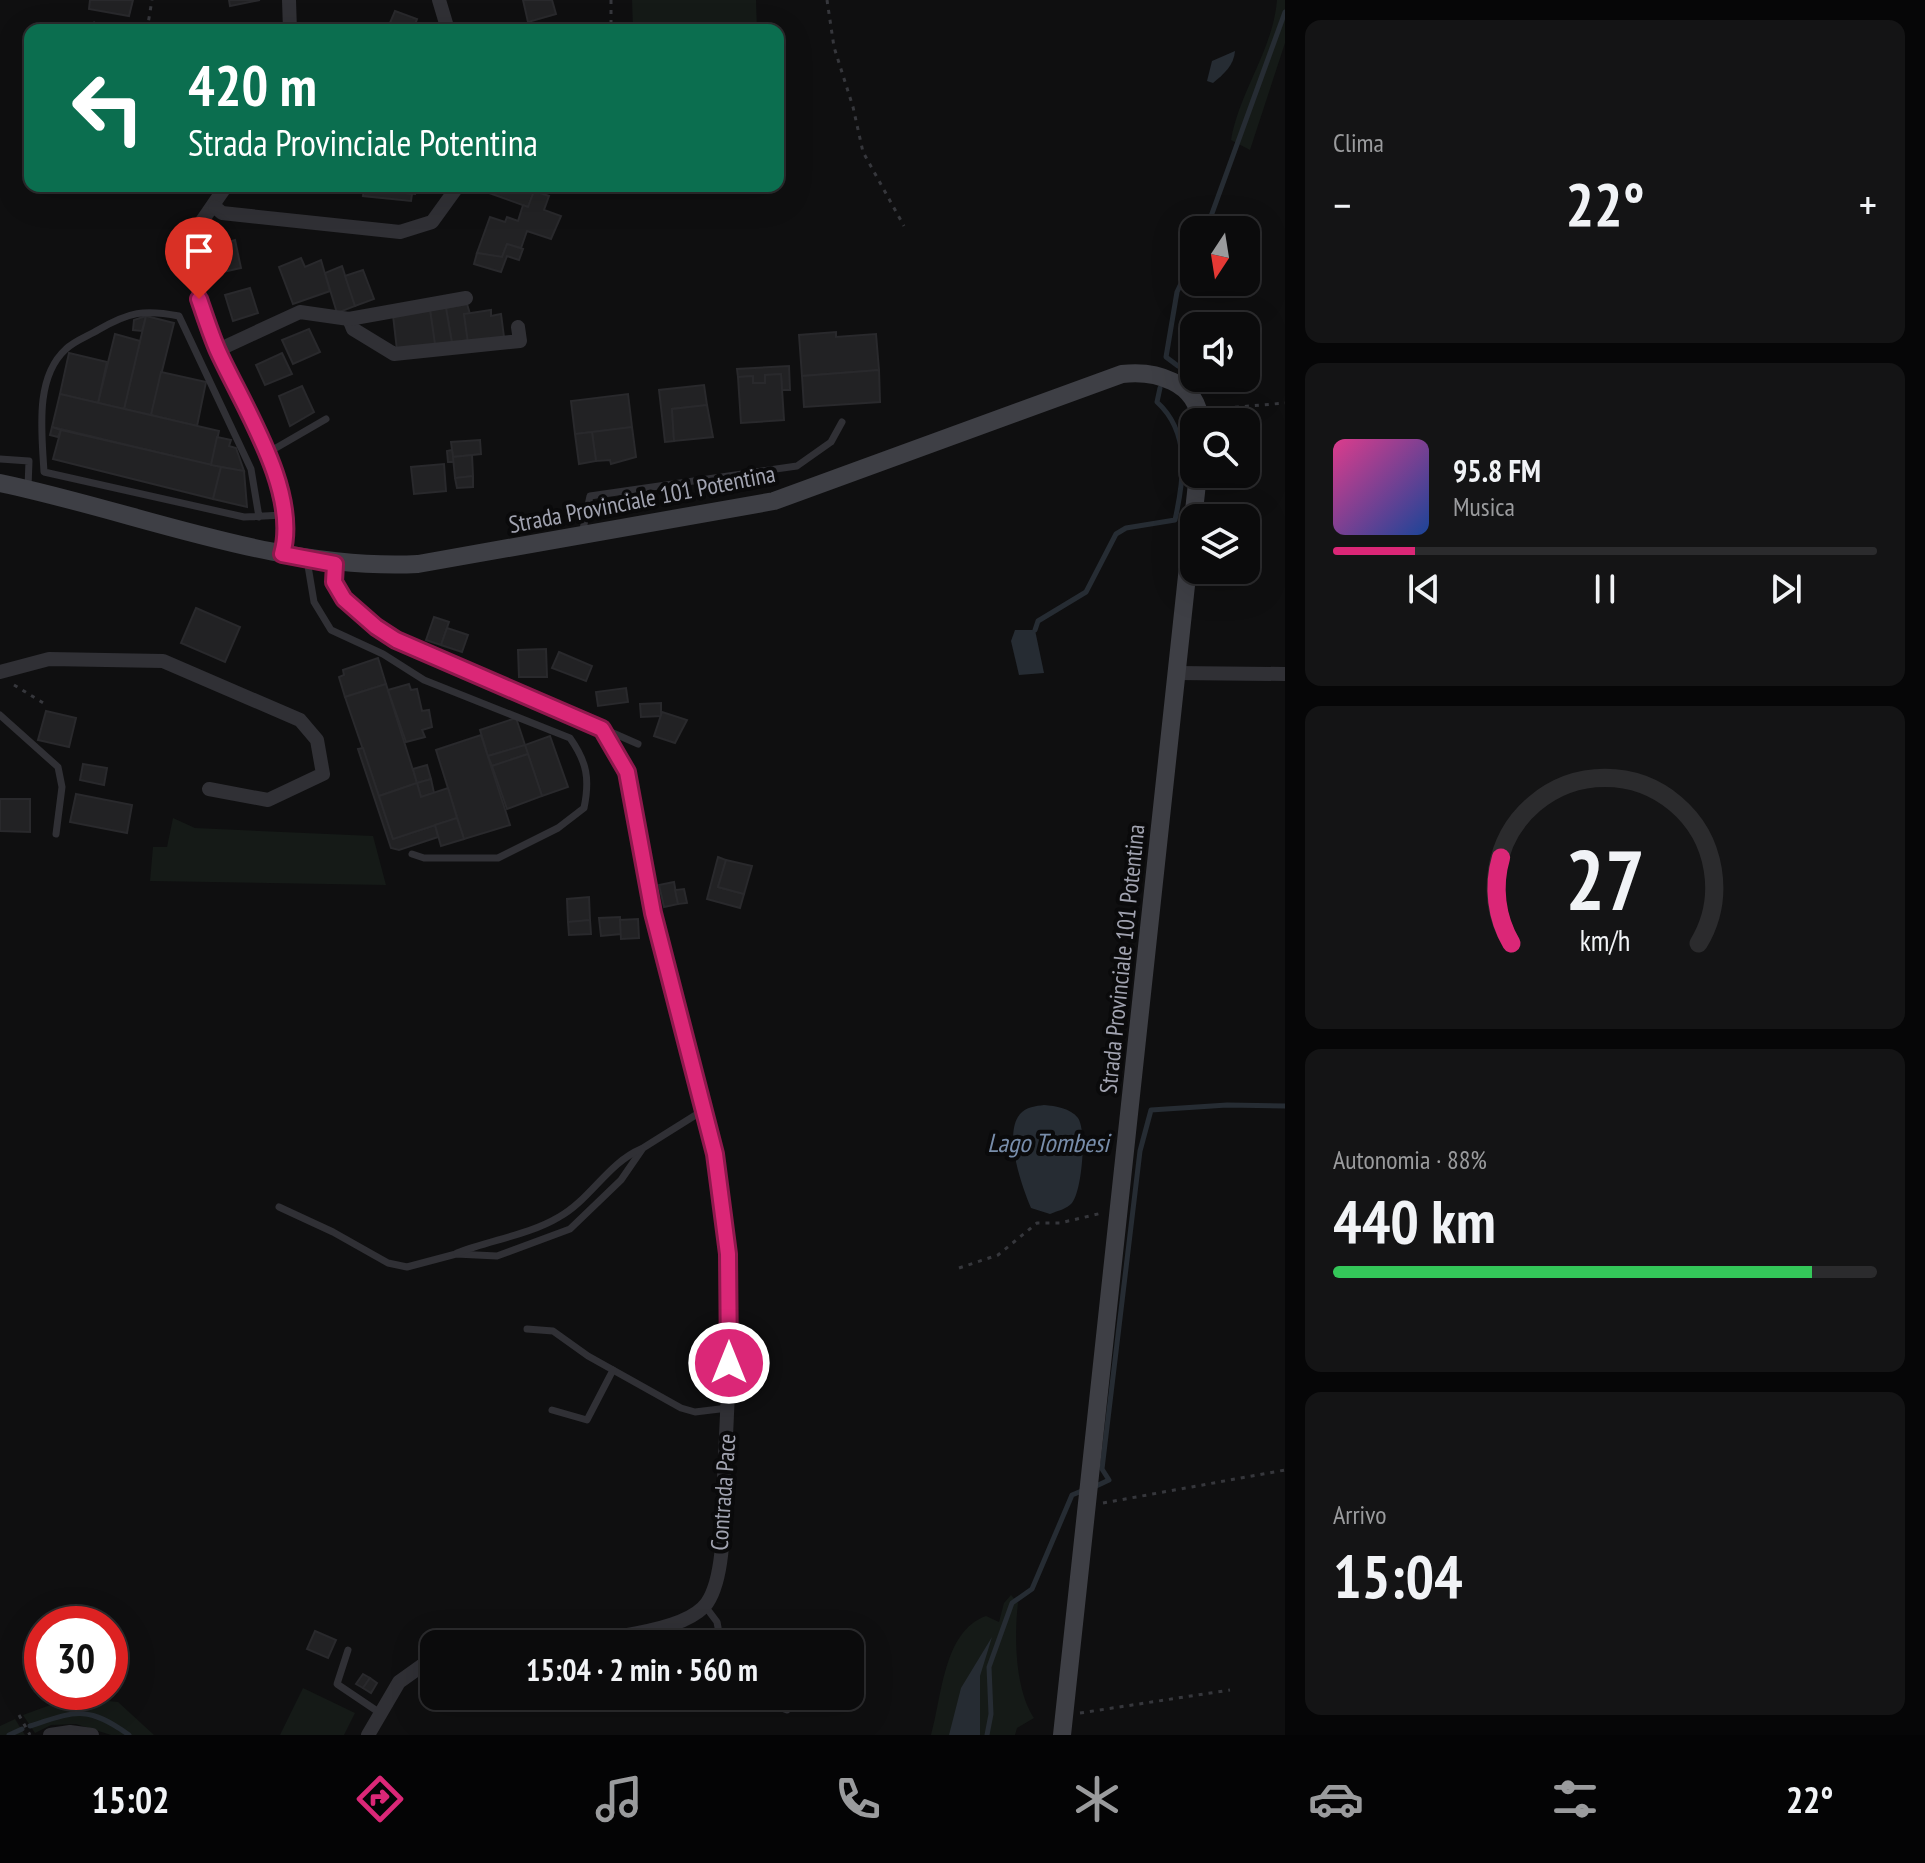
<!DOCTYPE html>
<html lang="it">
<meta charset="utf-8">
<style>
:root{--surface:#0b0b0c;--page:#141415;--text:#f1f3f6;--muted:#9a9b9d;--line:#2b2b2d;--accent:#db2777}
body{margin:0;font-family:"PT Sans Narrow",sans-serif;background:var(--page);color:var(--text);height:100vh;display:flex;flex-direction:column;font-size:30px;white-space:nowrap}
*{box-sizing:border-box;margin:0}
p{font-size:26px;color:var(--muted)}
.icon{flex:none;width:44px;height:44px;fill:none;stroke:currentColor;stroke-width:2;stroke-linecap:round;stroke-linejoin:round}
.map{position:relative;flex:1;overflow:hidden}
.sheet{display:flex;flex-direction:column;gap:20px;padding:20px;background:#060607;width:640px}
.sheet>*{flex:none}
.banner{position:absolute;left:24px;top:24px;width:760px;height:168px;border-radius:16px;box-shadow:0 8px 32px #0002,0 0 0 2px var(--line);background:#0b6e4f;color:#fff;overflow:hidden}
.needle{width:52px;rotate:192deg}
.buttons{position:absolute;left:1180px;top:216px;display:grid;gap:16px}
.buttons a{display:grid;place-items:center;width:80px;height:80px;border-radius:16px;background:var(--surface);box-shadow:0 8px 32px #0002,0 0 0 2px var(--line);font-size:40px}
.speed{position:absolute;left:24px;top:1606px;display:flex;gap:16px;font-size:40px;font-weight:700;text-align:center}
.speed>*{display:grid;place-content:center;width:104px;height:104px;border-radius:50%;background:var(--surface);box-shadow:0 8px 32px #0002,0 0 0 2px var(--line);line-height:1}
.speed .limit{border:12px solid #d22;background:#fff;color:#111}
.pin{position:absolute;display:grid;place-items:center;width:68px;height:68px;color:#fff;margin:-82px -34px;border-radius:50% 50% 50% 0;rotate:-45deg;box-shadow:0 0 8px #0007}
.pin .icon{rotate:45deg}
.me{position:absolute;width:88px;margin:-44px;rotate:0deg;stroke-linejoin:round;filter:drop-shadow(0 0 6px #0008)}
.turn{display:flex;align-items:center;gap:28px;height:168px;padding:0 32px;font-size:36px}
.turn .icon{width:104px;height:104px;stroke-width:2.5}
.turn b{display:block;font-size:56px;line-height:68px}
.big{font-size:60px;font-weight:800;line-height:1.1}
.sheet .tile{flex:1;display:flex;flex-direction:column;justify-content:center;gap:12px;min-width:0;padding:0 28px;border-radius:16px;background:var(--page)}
.sheet .dial{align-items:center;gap:0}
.dial svg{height:208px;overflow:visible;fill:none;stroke:var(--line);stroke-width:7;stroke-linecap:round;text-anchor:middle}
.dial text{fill:var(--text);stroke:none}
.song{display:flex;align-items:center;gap:24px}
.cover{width:96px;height:96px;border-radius:12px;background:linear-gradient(135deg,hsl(330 70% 55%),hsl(220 70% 35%))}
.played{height:8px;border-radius:4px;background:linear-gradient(90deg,var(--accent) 15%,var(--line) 15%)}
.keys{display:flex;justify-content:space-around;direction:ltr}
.heat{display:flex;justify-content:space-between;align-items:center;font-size:44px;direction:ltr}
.charge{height:12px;border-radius:6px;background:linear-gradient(90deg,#34c759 88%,var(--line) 0)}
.trip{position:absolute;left:420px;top:1630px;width:444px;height:80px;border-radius:16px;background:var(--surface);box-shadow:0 8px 32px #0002,0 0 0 2px var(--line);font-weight:800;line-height:80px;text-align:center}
.dock{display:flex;height:128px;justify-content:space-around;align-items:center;background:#040405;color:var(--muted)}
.dock .icon{width:56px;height:56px}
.dock .current{color:var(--accent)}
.dock b{font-size:36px;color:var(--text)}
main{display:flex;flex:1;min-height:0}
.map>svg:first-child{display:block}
.green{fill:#151a17}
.water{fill:#262c33}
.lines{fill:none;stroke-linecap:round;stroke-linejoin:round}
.stream{stroke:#262c33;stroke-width:5}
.building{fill:#222224;stroke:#29292c;stroke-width:2}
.path{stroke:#36373c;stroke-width:3;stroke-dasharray:4 6;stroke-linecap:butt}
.lane{stroke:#303035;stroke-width:7}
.street{stroke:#303035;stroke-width:14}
.secondary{stroke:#3e3f45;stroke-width:18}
.route-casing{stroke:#8e194d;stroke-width:20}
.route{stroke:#db2777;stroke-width:14}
.labels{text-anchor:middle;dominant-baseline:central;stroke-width:8;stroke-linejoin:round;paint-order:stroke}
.street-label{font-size:24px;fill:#a1a3b0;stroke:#0a0a0b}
.water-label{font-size:26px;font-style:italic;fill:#788daa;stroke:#0a0a0b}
</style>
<main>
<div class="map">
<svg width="1285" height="1735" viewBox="0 0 1285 1735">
<rect width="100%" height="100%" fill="#0f0f10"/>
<g class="green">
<polygon points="632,0 756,0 757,30 633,30"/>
<path d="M1277,0H1285V43L1250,150L1231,140C1240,90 1273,50 1277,0Z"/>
<polygon points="173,818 195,828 373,836 386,885 150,881 153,847 167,847"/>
<path d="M1011,1595L1018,1603C1014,1637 1015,1689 1034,1718L1017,1728L1015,1735H931C942,1698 943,1631 986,1616L999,1622L1004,1603Z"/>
<polygon points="303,1688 355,1713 344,1735 280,1735"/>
<polygon points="72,1697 118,1702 154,1735 111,1735 76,1724 51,1725 35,1733 23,1715"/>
<polygon points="15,1719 25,1735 0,1735 0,1726"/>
</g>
<g class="water">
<path d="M1235,51C1234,65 1224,74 1213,83L1207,81L1212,61Z"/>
<polygon points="1015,630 1035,630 1044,673 1019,675 1011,641"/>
<path d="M1044,1105C1056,1106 1070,1108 1078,1118C1087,1131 1082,1191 1072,1203C1067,1209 1057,1211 1050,1214L1031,1208C1022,1187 1003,1134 1020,1114C1026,1107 1036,1106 1044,1105Z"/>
<polygon points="992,1637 980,1676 980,1735 949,1735 961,1688"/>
</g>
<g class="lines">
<g class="stream">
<polyline points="1206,230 1285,12"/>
<polyline points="1178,366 1166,357 1177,292 1194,256"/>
<path d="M1035,630L1038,621L1086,592L1116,534L1126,528L1175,520C1184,479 1191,433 1157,402L1160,388"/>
<polyline points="1094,1487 1109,1480 1102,1469 1140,1151 1151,1110 1227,1105 1285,1106"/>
<path d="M30,1726C76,1711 87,1705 129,1735"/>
<polyline points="9,1735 22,1729"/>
<polyline points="987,1735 991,1714 989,1667 1012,1603 1032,1589 1072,1495 1084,1490"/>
</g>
</g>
<g class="building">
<polygon points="90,0 133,0 129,16 89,9"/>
<polygon points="229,0 260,0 230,6"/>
<polygon points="523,0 552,0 556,14 528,22"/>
<polygon points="395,11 417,19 413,30 387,30"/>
<polygon points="354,186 412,194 411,201 363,196 364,187"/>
<polygon points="368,186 430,186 429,192 415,191 415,194 368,189"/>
<polygon points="482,186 536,186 528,207 481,190"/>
<polygon points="534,191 549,196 544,210 561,216 551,239 527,231 521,248 507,244 502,257 477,253 490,217 505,222 507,217 518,221 523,205 528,207"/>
<polygon points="235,240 241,268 218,273 211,247"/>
<polygon points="507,244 523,249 519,260 507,256 501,272 474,264 477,253 502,257"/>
<polygon points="301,258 305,267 321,260 330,291 293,304 279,267"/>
<polygon points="342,266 355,306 337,313 325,273"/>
<polygon points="363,270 374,299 355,306 345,276"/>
<polygon points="250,288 258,313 233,321 225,295"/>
<polygon points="467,304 470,314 464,314 468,340 452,343 446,308"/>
<polygon points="446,308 452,343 435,346 430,310"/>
<polygon points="430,310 435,344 397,350 393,315"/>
<polygon points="491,310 491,316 501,314 504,337 468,343 464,314"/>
<polygon points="146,316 142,331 133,330 134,320"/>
<polygon points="146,316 174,323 151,415 124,409"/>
<polygon points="309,329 320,352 293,364 282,340"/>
<polygon points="836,332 836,337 876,334 879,370 802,376 799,335"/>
<polygon points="115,334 140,341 124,409 98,403"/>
<polygon points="69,353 107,362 98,403 60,394"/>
<polygon points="282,353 292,374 265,385 256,365"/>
<polygon points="789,366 790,390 782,390 781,374 765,375 765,383 753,383 753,376 738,377 737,369"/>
<polygon points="879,370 880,402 804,407 802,376"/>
<polygon points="161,372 206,382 197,426 151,415"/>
<polygon points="781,374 784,420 741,423 738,377 753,376 753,383 765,383 765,375"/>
<polygon points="704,385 707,405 672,409 674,441 665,442 659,390"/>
<polygon points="302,386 314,412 290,426 279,396"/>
<polygon points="60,394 219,431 211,465 52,427"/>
<polygon points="628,394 632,427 575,434 571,401"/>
<polygon points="707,405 713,437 674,441 672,409"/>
<polygon points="52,427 61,430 58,437 50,435"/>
<polygon points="632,427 636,457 611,464 610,460 596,461 592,432"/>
<polygon points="61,430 221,467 213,499 53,459"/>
<polygon points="592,432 596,461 579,464 575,434"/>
<polygon points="217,437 231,440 229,446 236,448 244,471 211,465"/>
<polygon points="480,440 481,454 453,457 451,442"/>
<polygon points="452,450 454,462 448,462 447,451"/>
<polygon points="472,455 473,476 455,478 453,457"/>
<polygon points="444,464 446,491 414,494 411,467"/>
<polygon points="221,467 244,471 247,507 213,499"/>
<polygon points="473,476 473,487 457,488 455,478"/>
<polygon points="196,608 240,627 225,662 181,643"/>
<polygon points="434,617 449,622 441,645 426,640"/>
<polygon points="447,628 468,635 462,652 441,645"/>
<polygon points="546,649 547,677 519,677 518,650"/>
<polygon points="559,652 592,666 586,681 552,668"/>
<polygon points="378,658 386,684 345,697 339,677 344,675 343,670"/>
<polygon points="386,684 417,783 379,796 345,697"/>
<polygon points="409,684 411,690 417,689 422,711 429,710 432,727 422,730 425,737 406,742 388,690"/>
<polygon points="626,688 628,702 598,706 596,692"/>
<polygon points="661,703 661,716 641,717 640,704"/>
<polygon points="46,711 76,718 69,747 38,740"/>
<polygon points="662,712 687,720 675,743 654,736"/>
<polygon points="516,718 525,745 488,756 480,730"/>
<polygon points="481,735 510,825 464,839 436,750"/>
<polygon points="550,736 568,787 542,796 525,745"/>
<polygon points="525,745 528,754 492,766 488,756"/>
<polygon points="363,748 393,839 435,825 438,837 399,850 391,848 358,749"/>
<polygon points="528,754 542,796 507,809 492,766"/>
<polygon points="83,764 107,768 104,785 80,780"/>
<polygon points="427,765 431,779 417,783 413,769"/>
<polygon points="431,779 434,793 421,797 417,783"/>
<polygon points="417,783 421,797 448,788 457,818 393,839 379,796"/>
<polygon points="76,794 132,805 127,833 70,822"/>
<polygon points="0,799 30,799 30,832 0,831"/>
<polygon points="457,818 464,839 441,846 435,825"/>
<polygon points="718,857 726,860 718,887 744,894 740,908 707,899"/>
<polygon points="726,860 752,866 744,894 718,887"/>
<polygon points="674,882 678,904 664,907 659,885"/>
<polygon points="684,889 687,903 678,904 675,890"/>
<polygon points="589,897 590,920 568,922 567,899"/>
<polygon points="620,917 621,934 601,936 599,918"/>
<polygon points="638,919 639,938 621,939 620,920"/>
<polygon points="590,920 591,934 569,935 568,922"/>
<polygon points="315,1631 336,1640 328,1658 307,1649"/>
<polygon points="363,1674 370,1678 363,1688 356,1684"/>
<polygon points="370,1678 377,1683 371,1693 363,1688"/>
</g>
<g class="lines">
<g class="path">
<polyline points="611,0 611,30"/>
<polyline points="827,0 834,47 853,107 863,152 904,226"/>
<polyline points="93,22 97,30"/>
<polyline points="147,30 152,0"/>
<polyline points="1215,409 1285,403"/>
<polyline points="14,685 45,704"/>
<polyline points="959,1268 998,1255 1037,1223 1060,1223 1102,1213"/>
<polyline points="1103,1503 1285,1470"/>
<polyline points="1080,1713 1230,1690"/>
<polyline points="19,1715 30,1735"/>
</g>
<g class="lane">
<polyline points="269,452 326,419"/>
<polyline points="0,459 29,461 28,487"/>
<path d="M259,517L251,469L179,316C144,309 129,312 98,330C88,336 74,341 66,349C34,378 42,434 44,472L244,517L283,515"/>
<polyline points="582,534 590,496 797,466 831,442 842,422"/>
<path d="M307,560L314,602L331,630L383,654L424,680L570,738C587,762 590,779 584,808L558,828L498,858H424L412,854"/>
<polyline points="0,715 58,767 62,787 56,834"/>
<polyline points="604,729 638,744"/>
<polyline points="279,1207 333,1232 388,1263 407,1267 456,1254 497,1256 570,1229 621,1180 643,1148 702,1111"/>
<path d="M457,1253C490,1240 529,1235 559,1217C590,1200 608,1163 641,1149"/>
<polyline points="527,1329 553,1331 588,1356 681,1408 695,1412 728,1408"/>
<polyline points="552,1410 587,1420 613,1370"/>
<polyline points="705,1606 717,1622 721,1644"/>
<polyline points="348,1650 337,1684 380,1713"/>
<polyline points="750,1696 787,1710"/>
</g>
<g class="street">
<polyline points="289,0 290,30"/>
<polyline points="439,0 448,30"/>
<polyline points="226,186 189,240 187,257 218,350 269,452 283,515 282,554"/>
<polyline points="215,207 222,213 400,232 432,222 458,186"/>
<polyline points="349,319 353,329 394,354 520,341 518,327"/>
<polyline points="218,350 300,312 349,319 466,298"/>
<path d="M335,564C334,602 367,621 396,640L602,729C640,785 638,848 653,913C666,972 681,1031 696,1089C706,1129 718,1166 723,1207C735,1297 728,1388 724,1478C723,1512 726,1575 707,1603C683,1637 572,1641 533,1644"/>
<polyline points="0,672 49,659 163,661 300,720 317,740 323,774 268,800 209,789"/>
<polyline points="1177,673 1285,674"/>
<polyline points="50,1735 70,1732 92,1735"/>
<polyline points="368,1735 399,1682 434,1657"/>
</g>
<g class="secondary">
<path d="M0,483C139,512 275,571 418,564L774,501L1122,374C1155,370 1198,382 1200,422"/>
<polyline points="1062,1735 1198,474"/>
</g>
</g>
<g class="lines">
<defs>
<path id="route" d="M199,299C205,316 211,335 218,351C243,406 300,492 282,554L335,564L334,582L344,599L376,627L396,640L602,729L627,772L653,913L715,1154L728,1254L729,1363"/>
</defs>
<use href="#route" class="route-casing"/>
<use href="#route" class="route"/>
</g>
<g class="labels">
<g class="street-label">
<text transform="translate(642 499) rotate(-11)">Strada Provinciale 101 Potentina</text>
<text transform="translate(1122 959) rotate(-84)">Strada Provinciale 101 Potentina</text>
<text transform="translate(723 1492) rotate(-86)">Contrada Pace</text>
</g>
<g class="water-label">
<text x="1048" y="1142">Lago Tombesi</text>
</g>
</g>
</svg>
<div class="buttons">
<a><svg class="needle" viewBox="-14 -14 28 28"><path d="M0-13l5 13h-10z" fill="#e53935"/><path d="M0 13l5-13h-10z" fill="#9a9b9d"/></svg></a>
<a><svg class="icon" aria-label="sound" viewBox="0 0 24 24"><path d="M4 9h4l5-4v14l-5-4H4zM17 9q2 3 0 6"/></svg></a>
<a><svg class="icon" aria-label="search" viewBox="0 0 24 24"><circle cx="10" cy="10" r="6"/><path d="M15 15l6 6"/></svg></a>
<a><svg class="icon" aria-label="layers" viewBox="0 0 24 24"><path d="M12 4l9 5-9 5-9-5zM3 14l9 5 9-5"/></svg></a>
</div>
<div class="speed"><div class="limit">30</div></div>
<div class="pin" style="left:199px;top:299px;background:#d93025"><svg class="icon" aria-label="arrive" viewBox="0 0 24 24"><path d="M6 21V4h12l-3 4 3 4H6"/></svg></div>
<svg class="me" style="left:729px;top:1363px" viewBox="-20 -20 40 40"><circle r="17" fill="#db2777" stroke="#fff" stroke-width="3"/><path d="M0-11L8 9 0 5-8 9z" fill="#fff"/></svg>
<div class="trip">15:04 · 2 min · 560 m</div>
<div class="banner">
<div class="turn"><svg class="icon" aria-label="left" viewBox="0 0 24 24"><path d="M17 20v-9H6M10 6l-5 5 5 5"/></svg><div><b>420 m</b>Strada Provinciale Potentina</div></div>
</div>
</div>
<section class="sheet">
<div class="tile"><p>Clima</p>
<div class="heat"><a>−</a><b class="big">22°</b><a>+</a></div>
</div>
<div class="tile">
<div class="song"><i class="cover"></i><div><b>95.8 FM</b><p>Musica</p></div></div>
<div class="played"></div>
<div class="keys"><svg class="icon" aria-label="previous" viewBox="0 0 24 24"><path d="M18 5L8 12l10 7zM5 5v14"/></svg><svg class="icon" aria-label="pause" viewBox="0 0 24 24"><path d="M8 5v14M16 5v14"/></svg><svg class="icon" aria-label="next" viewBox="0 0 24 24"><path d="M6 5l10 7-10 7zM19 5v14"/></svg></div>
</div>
<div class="tile dial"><svg viewBox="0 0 100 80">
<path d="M14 69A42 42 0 1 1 86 69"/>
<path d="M14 69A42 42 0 0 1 10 36" stroke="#db2777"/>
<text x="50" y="56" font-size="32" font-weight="700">27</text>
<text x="50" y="72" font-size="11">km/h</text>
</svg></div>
<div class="tile"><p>Autonomia · 88%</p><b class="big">440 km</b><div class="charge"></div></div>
<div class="tile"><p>Arrivo</p><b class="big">15:04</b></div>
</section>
</main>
<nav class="dock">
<b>15:02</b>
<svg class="icon current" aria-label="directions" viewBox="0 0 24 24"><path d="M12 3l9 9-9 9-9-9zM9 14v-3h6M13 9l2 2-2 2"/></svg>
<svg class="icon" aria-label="music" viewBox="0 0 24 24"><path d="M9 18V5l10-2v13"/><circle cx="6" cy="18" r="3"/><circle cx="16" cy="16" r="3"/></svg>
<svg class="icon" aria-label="phone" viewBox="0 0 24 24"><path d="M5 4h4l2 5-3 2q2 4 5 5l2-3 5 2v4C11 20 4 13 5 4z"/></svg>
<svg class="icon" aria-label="climate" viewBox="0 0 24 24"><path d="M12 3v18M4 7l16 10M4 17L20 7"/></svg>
<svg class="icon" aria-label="car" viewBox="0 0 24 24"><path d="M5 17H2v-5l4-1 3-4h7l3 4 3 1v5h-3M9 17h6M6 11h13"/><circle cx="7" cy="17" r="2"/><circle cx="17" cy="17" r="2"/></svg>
<svg class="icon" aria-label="filters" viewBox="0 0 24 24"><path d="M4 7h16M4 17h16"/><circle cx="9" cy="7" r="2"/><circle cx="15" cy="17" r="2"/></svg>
<b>22°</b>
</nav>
